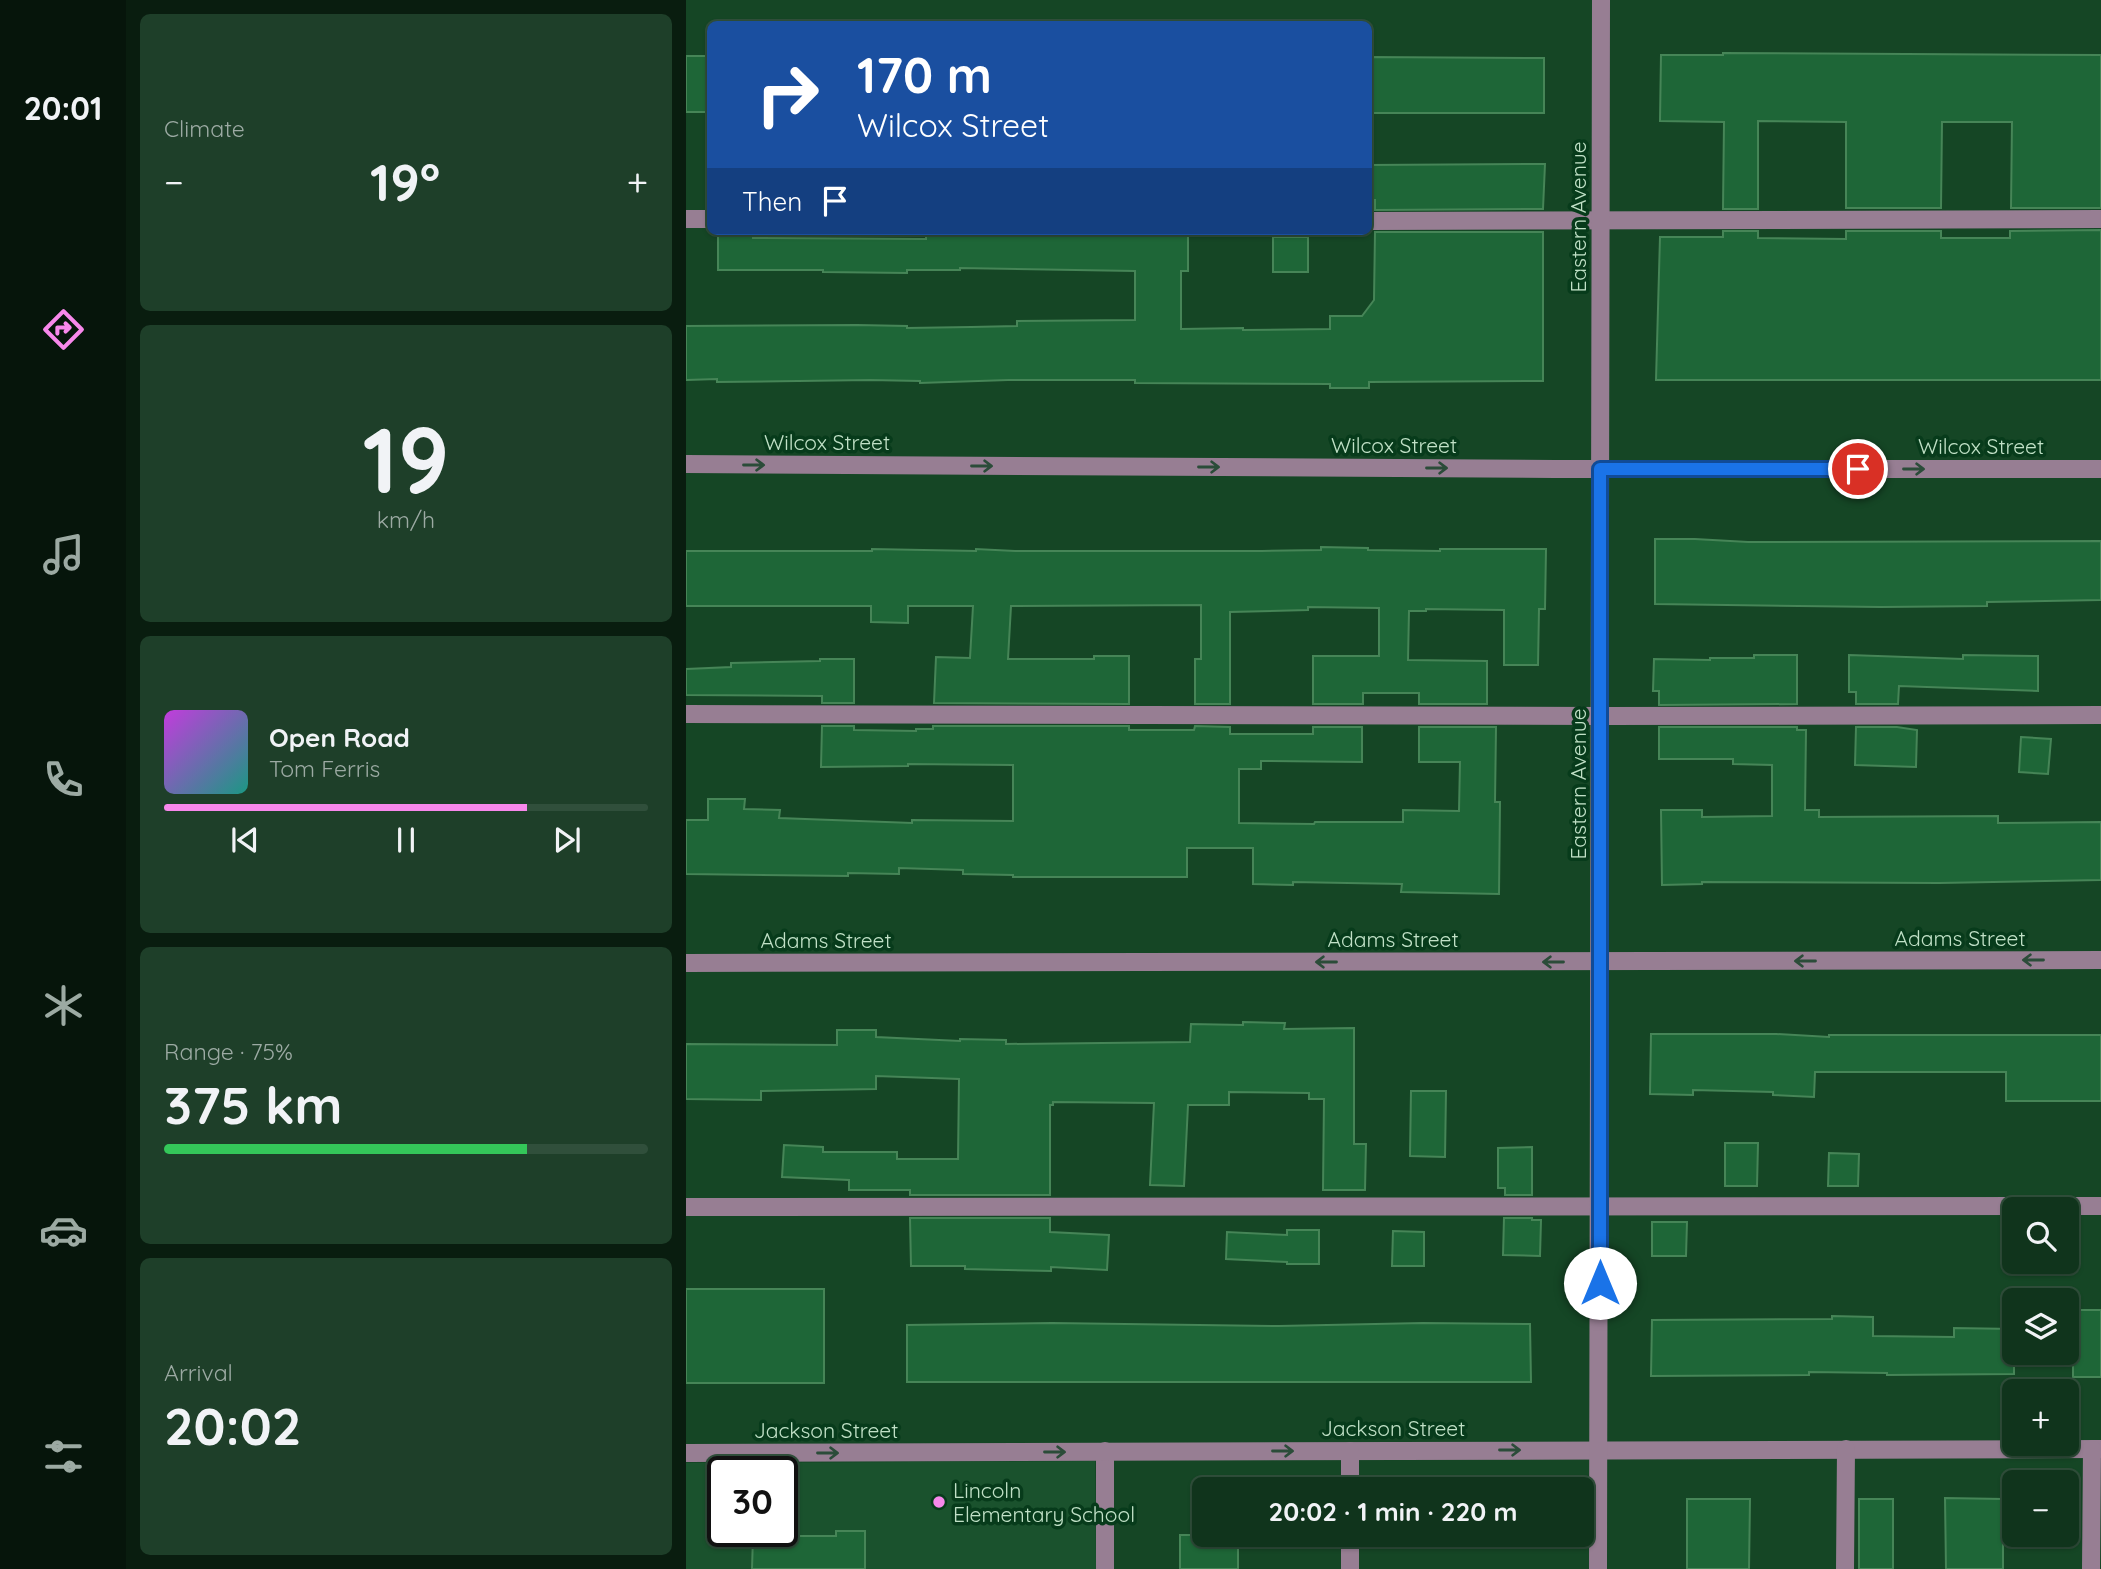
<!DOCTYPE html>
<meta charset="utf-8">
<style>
:root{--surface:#10341c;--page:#1e3f29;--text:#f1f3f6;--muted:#9caaa3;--line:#304f3b;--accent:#f788eb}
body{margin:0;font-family:Quicksand,sans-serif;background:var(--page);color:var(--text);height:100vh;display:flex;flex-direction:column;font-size:26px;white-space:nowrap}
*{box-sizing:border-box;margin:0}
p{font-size:23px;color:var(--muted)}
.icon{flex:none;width:38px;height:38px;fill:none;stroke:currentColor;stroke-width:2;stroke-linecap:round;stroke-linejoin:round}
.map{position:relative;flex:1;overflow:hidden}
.drawer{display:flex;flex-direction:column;gap:14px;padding:14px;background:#091d0f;width:560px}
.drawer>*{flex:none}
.top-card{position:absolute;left:21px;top:21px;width:665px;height:214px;border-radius:10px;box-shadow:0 2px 5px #0004,0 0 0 2px var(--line);background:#1a4fa0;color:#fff;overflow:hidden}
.tools{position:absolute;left:1316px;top:1197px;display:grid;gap:14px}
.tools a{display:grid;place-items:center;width:77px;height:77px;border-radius:10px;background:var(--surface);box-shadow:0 2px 5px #0004,0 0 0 2px var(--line);font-size:35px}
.speed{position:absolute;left:21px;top:1456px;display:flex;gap:14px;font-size:35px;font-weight:700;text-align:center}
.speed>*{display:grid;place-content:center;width:91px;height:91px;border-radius:50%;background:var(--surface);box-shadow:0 2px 5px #0004,0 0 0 2px var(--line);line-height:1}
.speed .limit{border:4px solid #111;border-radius:10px;background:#fff;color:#111}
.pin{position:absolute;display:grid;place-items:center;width:60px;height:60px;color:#fff;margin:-30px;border:4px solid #fff;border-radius:50%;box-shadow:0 2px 7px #0007}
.me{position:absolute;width:77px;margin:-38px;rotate:0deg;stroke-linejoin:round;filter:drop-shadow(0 0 5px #0008)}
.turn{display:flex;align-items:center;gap:24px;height:147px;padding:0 35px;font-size:32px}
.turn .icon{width:91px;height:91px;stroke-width:2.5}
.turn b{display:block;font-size:49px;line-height:60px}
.then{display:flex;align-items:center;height:66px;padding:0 35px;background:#0003;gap:14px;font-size:26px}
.big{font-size:52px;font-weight:800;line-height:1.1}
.drawer .tile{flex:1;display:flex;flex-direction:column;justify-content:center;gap:10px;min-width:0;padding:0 24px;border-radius:10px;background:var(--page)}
.drawer .dial{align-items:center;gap:0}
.dial b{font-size:91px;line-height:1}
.song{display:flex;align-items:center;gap:21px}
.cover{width:84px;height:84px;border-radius:10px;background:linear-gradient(135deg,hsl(290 70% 55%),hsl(170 70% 35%))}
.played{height:7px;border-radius:4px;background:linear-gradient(90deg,var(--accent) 75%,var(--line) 75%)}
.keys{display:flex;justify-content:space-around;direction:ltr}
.heat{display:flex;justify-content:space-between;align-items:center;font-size:38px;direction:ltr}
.charge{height:10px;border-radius:5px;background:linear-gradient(90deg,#34c759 75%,var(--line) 0)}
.trip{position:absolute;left:506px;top:1477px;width:402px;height:70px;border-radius:10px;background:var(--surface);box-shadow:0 2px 5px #0004,0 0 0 2px var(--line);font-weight:800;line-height:70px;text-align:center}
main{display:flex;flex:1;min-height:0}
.tabs{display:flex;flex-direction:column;width:126px;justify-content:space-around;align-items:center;background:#06150b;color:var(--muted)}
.tabs .icon{width:49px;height:49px}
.tabs .active{color:var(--accent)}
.tabs b{font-size:32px;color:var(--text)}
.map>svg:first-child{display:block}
.built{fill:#1a522d;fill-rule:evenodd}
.building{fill:#1e6637;stroke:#468557;stroke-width:2}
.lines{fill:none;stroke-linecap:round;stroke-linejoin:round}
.minor{stroke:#977e93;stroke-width:18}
.oneway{stroke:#2b4c39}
.route-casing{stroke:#114b97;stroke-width:18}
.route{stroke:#1a73e8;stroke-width:12}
.poi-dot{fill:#f788eb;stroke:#073b1b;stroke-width:2.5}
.labels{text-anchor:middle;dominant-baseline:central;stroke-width:7;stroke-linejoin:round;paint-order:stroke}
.street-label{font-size:21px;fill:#c1e1c7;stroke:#073b1b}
.poi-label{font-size:21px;fill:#c1e1c7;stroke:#073b1b;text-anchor:start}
</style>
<main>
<nav class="tabs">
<b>20:01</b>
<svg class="icon active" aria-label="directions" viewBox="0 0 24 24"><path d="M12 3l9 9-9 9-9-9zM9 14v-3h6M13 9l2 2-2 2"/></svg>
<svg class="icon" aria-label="music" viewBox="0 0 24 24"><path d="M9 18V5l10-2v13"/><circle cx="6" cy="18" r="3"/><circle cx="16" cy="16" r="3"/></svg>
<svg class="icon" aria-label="phone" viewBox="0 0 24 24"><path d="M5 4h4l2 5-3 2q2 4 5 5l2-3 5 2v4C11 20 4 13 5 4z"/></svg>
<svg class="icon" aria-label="climate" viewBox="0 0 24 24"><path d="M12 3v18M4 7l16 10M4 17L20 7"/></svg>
<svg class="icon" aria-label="car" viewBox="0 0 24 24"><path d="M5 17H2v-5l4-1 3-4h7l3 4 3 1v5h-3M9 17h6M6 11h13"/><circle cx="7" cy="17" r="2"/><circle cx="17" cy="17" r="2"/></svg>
<svg class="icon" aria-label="filters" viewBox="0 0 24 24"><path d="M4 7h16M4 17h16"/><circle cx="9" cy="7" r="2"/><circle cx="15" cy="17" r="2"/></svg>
</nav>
<section class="drawer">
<div class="tile"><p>Climate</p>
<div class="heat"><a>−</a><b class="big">19°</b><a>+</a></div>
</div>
<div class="tile dial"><b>19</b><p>km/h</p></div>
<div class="tile">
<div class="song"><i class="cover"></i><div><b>Open Road</b><p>Tom Ferris</p></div></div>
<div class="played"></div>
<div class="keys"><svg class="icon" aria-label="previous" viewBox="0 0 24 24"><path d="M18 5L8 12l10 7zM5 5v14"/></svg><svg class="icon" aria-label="pause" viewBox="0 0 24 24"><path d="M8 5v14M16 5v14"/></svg><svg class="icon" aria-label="next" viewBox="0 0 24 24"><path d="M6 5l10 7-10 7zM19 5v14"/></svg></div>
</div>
<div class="tile"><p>Range · 75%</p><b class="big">375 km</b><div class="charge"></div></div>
<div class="tile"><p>Arrival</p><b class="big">20:02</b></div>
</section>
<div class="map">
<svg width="1415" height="1569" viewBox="0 0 1415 1569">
<rect width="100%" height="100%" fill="#154625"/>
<path class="built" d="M409,1461L410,1569H0V1463ZM37,1472H96V1531H37Z"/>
<g class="building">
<polygon points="1037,53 1415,55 1415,208 1325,208 1326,122 1256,122 1255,208 1160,208 1160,122 1072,121 1072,209 1037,209 1038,122 974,121 975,55 1037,55"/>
<rect x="0" y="56" width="24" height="56"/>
<polygon points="682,57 858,58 858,113 682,113"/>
<polygon points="859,164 857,209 689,210 689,200 682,200 682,165"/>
<polygon points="1415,230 1415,380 970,380 974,237 1037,237 1037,231 1072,231 1072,238 1160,239 1160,231 1255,231 1255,238 1324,238 1324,231"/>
<polygon points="689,232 857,232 857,381 683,382 683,388 644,388 644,384 449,383 449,380 322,380 234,383 234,381 184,380 31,382 31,379 0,380 0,326 171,325 221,326 221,328 285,327 331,326 331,321 449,320 449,271 274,268 274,270 221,270 221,273 137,272 137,270 32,270 32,235 67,235 67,238 240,239 240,235 291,235 291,233 502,236 502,271 495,271 495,329 557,328 557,330 644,329 644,316 676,316 688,300"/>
<rect x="587" y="237" width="35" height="35"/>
<polygon points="969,539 1009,539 1062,542 1415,541 1415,600 1301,602 1301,606 1195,607 969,604"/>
<polygon points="635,547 682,548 682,550 754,551 754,549 860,549 859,609 853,609 852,665 818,665 818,610 740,609 740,611 723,611 722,660 801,661 801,704 733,704 733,693 677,693 677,704 627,704 627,656 693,656 693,608 622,607 622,610 544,612 544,704 509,704 509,659 515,659 515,605 325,606 322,659 408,659 408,656 443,656 443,704 248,703 250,657 284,658 287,606 222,606 222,623 185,622 185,606 0,606 0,551 186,551 186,549 290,551 290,549 329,551 576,551 635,550"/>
<polygon points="1068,655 1111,655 1111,704 973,705 973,691 967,691 968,659 1024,660 1024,658 1068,658"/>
<polygon points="1163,655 1277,659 1277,655 1352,656 1352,691 1213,686 1212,704 1170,704 1170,692 1163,692"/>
<polygon points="134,659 168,659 168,703 136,703 136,696 0,695 0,669 45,667 45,663 134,661"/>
<polygon points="136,726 168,726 168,730 230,731 230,729 247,729 247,726 443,726 443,730 508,730 509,726 544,727 544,734 627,734 627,727 676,727 676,762 575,761 575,769 553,769 553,823 628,824 629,822 717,822 717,810 773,811 774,762 733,762 733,727 810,727 809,802 814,802 813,894 715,892 716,884 607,882 607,885 567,884 567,848 501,848 501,877 327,877 327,875 277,874 277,870 213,868 213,874 162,873 162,876 0,874 0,820 22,820 22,799 59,799 58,809 94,810 93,818 226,823 226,820 327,821 327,765 222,764 222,766 135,767"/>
<polygon points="973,727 1111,727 1111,730 1120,730 1119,810 1133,810 1133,817 1312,816 1312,823 1415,822 1415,880 1253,883 1016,882 1016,884 976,885 975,810 1016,810 1016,817 1086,816 1086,765 1047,764 1047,759 973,759"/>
<polygon points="1170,727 1211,727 1231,730 1230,767 1169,765"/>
<polygon points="1335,737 1365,739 1362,774 1333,772"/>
<polygon points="557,1022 599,1023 598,1029 668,1028 668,1144 680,1144 679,1190 637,1190 638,1099 623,1099 623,1093 543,1092 543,1105 502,1105 498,1186 464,1185 468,1103 367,1102 367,1105 364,1105 364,1195 224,1195 224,1190 163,1190 163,1180 96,1177 98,1145 137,1147 137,1152 211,1152 211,1159 272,1159 273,1079 190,1076 190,1089 75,1091 75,1100 0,1099 0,1044 151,1045 151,1030 190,1030 190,1037 274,1041 274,1039 320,1040 320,1044 504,1042 505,1024 557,1025"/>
<polygon points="965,1034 1090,1034 1143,1037 1143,1035 1415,1035 1415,1101 1320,1101 1320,1072 1129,1072 1128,1097 1087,1095 1087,1092 1007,1090 1007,1095 964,1094"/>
<polygon points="725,1091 760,1091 759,1157 724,1156"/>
<polygon points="1039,1143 1072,1143 1071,1186 1039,1186"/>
<polygon points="846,1147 846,1195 819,1195 819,1188 812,1188 812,1148"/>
<polygon points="1143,1153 1173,1154 1172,1186 1142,1186"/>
<polygon points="224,1218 364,1218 364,1232 423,1235 421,1270 365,1267 365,1271 279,1269 279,1266 225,1266"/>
<polygon points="818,1218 846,1218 846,1220 855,1220 854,1256 817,1255"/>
<polygon points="966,1222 1001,1222 1000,1256 966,1256"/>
<polygon points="601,1230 633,1230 633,1264 601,1264 601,1262 540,1259 541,1232 601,1235"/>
<polygon points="707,1231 738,1232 738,1266 706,1266"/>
<rect x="0" y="1289" width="138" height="94"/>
<rect x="1387" y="1310" width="28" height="67"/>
<polygon points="1146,1316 1187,1317 1187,1336 1268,1337 1268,1328 1328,1329 1328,1374 1201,1375 1201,1373 1123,1372 1123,1375 965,1376 966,1320 1146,1319"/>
<polygon points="366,1323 593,1326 737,1323 844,1324 845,1382 221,1382 221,1325"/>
<polygon points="1259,1498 1317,1499 1317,1569 1260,1569"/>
<polygon points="1001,1499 1064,1499 1063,1569 1001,1569"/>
<rect x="1173" y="1499" width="34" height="70"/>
<polygon points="150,1531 179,1531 179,1569 66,1569 67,1536 150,1536"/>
<rect x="494" y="1535" width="58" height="34"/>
</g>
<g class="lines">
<g class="minor">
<polyline points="0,219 24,219"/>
<polyline points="682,221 1415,219"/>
<polyline points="0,464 869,469 1415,469"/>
<polyline points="0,714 915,716 1415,715"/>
<polyline points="0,963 1415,960"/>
<polyline points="0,1207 1415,1206"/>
<polyline points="419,1451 419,1569"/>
<polyline points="0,1453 1415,1449"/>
<polyline points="664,1489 664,1451"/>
<polyline points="664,1569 664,1535"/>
<polyline points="912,1569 915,0"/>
<polyline points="1159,1569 1160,1449"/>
<polyline points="1405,1569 1406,1449"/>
</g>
</g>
<defs><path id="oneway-shaft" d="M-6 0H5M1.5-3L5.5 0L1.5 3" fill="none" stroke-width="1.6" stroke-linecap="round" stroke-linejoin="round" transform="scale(1.75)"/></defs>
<g class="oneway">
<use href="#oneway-shaft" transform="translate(68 465)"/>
<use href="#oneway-shaft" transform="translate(296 466)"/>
<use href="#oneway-shaft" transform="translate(523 467)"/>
<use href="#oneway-shaft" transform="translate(751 468)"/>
<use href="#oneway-shaft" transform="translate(1228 469)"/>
<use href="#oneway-shaft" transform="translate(1347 960) rotate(180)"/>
<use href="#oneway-shaft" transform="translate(1119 961) rotate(180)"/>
<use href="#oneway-shaft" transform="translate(640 962) rotate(180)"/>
<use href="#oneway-shaft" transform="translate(867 962) rotate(180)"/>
<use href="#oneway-shaft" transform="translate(824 1450)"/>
<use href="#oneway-shaft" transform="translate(597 1451)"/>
<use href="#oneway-shaft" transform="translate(369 1452)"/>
<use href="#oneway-shaft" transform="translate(142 1453)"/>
</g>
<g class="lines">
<defs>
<polyline id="route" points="914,1283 914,469 1172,469"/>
</defs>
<use href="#route" class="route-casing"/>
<use href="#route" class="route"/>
</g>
<circle class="poi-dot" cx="253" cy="1502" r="7"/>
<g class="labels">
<g class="street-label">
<text transform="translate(892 217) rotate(-90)">Eastern Avenue</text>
<text x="141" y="442">Wilcox Street</text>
<text x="708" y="445">Wilcox Street</text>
<text x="1295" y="446">Wilcox Street</text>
<text transform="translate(892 784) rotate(-90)">Eastern Avenue</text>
<text x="1274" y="938">Adams Street</text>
<text x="707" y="939">Adams Street</text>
<text x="140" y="940">Adams Street</text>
<text x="707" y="1428">Jackson Street</text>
<text x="140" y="1430">Jackson Street</text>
</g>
<g class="poi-label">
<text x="267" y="1490">Lincoln<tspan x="267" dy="24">Elementary School</tspan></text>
</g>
</g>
</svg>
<div class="tools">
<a><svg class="icon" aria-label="search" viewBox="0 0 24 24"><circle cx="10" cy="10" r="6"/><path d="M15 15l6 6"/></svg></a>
<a><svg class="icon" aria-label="layers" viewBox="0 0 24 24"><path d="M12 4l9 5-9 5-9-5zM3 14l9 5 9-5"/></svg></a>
<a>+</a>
<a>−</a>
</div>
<div class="speed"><div class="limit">30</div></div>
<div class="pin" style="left:1172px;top:469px;background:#d93025"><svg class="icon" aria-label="arrive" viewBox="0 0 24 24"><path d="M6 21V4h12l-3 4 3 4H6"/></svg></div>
<svg class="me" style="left:914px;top:1283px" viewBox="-20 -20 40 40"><circle r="19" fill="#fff"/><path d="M0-13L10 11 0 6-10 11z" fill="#1a73e8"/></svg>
<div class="trip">20:02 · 1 min · 220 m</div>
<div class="top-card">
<div class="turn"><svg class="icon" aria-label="right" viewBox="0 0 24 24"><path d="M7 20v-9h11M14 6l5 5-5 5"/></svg><div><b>170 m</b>Wilcox Street</div></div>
<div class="then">Then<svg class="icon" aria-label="arrive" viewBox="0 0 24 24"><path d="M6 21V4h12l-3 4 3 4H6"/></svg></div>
</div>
</div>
</main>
